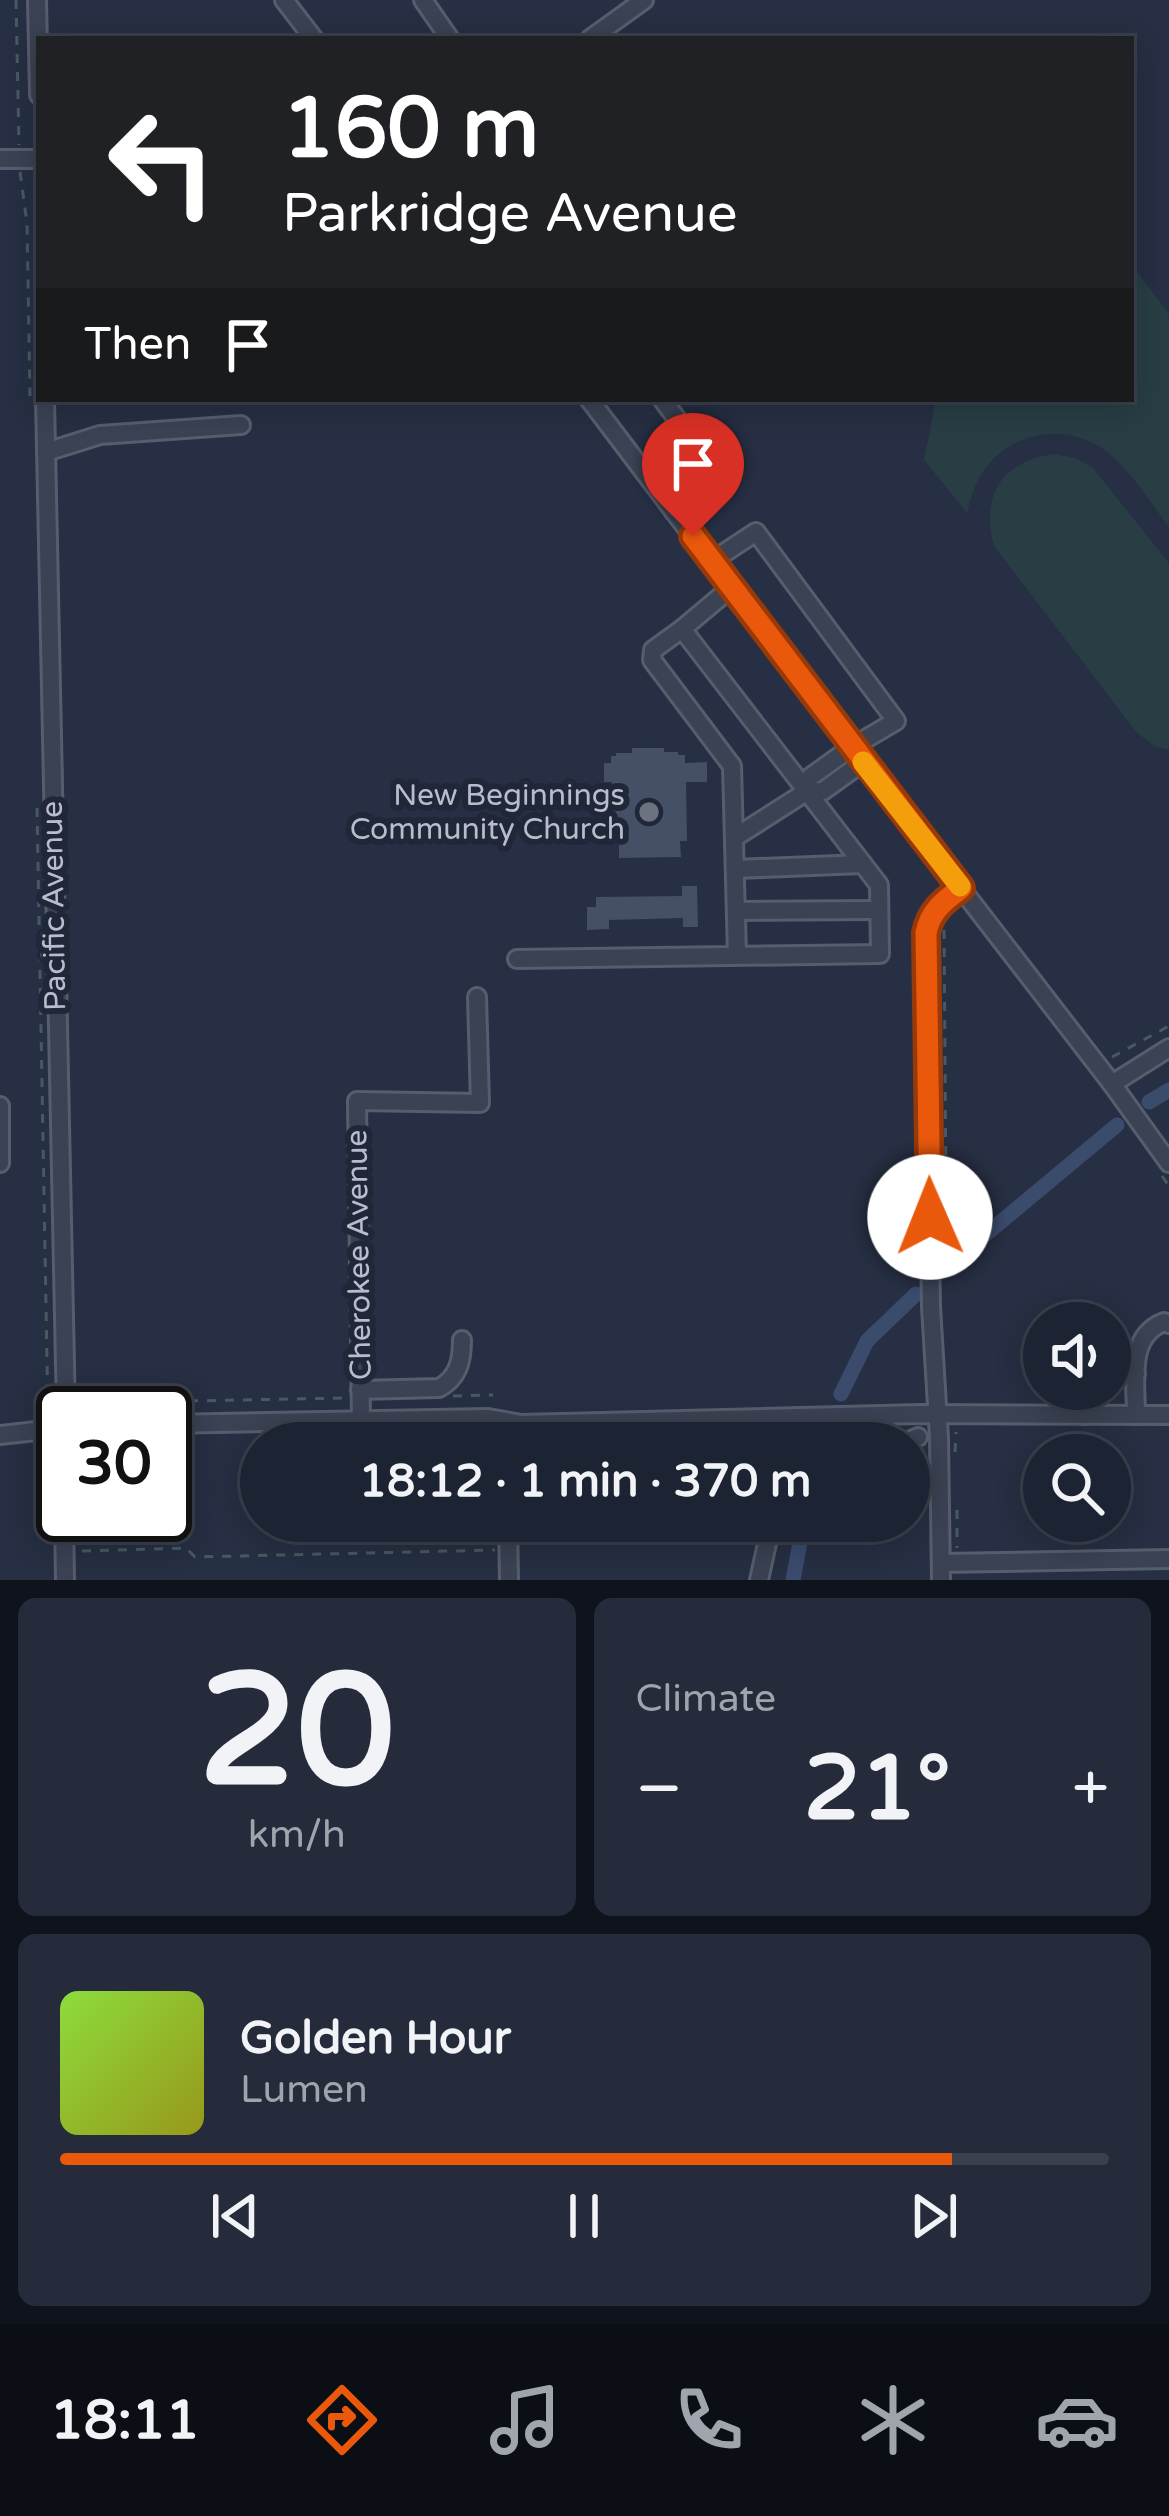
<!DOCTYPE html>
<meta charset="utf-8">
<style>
:root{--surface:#1c2332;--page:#252b3a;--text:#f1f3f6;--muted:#a0a4ac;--line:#3a404d;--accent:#ea580c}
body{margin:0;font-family:"Varela Round",sans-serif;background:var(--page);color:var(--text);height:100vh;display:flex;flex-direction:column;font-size:45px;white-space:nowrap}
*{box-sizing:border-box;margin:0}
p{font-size:39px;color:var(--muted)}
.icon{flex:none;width:66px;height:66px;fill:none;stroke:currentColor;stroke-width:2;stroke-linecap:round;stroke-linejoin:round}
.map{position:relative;height:1580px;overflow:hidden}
.panel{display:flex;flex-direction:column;gap:18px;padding:18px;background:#0f131c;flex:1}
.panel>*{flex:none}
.hud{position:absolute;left:36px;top:36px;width:1098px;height:366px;border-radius:0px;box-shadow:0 6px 30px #0003,0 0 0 3px var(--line);background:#202124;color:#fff;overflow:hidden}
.controls{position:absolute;left:1023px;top:1302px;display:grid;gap:24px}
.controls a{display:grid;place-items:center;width:108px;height:108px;border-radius:50%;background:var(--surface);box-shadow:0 6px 30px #0003,0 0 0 3px var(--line);font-size:60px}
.speed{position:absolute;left:36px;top:1386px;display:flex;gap:24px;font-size:60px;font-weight:700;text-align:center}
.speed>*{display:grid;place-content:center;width:156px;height:156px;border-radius:50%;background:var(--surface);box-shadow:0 6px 30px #0003,0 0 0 3px var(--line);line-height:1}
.speed .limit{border:6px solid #111;border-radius:18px;background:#fff;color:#111}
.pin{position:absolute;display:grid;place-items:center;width:102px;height:102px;color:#fff;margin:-123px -51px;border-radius:50% 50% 50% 0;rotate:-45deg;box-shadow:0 0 12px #0007}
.pin .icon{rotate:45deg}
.me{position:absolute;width:132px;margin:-66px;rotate:359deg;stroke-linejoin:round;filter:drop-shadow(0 0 9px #0008)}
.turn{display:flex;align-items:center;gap:42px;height:252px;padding:0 48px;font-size:54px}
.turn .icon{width:156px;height:156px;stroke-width:2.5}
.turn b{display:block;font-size:84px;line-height:102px}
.then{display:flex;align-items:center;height:114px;padding:0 48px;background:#0003;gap:24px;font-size:45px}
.big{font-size:90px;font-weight:700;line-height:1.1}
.panel .widget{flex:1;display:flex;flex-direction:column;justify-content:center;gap:18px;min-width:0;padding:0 42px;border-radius:18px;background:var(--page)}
.panel .dial{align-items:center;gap:0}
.dial b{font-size:156px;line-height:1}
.song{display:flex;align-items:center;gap:36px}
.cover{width:144px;height:144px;border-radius:18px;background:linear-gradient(135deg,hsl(90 70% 55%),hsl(60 70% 35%))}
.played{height:12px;border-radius:6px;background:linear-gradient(90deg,var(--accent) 85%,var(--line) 85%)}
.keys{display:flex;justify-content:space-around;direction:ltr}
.heat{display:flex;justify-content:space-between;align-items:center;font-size:66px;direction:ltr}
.panel .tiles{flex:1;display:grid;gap:18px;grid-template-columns:1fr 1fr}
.widget:last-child{grid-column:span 2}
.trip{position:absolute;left:240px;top:1422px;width:690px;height:120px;border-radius:60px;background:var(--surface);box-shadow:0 6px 30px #0003,0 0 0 3px var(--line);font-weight:700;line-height:120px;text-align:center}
.tab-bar{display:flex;height:192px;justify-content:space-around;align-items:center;background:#0b0e14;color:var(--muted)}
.tab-bar .icon{width:84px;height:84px}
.tab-bar .on{color:var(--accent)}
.tab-bar b{font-size:54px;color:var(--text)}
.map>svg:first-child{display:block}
.green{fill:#283e44}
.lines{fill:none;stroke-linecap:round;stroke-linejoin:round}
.canal{stroke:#3b4b6c;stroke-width:15}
.building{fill:#454f65}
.minor-casing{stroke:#565d6d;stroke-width:22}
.path{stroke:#465b60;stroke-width:3;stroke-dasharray:9 9;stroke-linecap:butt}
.minor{stroke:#3a4253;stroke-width:16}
.route-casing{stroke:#983908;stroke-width:30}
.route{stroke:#ea580c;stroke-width:21}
.slow{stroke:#f59e0b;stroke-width:21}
.worship-dot{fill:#6b7280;stroke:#1f2738;stroke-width:4.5}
.labels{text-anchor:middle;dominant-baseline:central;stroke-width:12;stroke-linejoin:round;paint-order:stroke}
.poi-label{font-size:30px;fill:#b8bdcc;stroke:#1f2738;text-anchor:end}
.street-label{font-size:30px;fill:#b8bdcc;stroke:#1f2738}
</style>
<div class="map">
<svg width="1169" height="1580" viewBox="0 0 1169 1580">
<rect width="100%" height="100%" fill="#262f43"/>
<g class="green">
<path d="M1131,264L1169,314V527C1149,501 1130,468 1102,448C1064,423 1011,432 985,469C975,482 971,497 967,513L924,460L936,399H1131Z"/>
<path d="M1054,454L1075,458L1093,468L1169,563V750L1155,746L1137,733L994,546C980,495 1002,461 1054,454Z"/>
</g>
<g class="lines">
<g class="canal">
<polyline points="1149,1102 1169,1090"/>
<polyline points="955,1260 1117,1125"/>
<polyline points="841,1394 867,1341 916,1294"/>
<polyline points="826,1443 829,1431"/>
<polyline points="793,1580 804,1521"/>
</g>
</g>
<g class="building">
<polygon points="632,748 664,748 664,752 678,752 678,755 685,755 685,763 707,762 707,782 686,782 687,841 680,841 681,857 619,858 619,843 613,843 612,782 604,782 604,763 611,763 611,756 616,756 616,753 632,753"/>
<polygon points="682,886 697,886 698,927 683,927 683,918 609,920 609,929 587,930 587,907 596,907 596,897 682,896"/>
</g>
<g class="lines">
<defs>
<g id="minor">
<polyline points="37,0 39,95"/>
<polyline points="284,0 314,39"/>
<polyline points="423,0 450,39"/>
<polyline points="590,39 644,0"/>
<polyline points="0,159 39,159"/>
<polyline points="45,399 66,1413"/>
<polyline points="589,399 852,747 1112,1084 1169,1163"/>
<polyline points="662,399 719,476 674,512"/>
<polyline points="46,452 100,435 241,425"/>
<polyline points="712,561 756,532 896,721 852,747 809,778 806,792"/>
<polyline points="682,629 732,587"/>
<polyline points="734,838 806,792 823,791 863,762"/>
<polyline points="735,869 863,864"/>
<polyline points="736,911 879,910"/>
<polyline points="517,959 880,954 879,885 682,629 653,650 652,660 732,766 737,956"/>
<polyline points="1112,1084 1169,1048"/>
<polyline points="0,1106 0,1163"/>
<polyline points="1110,1361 1117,1362 1136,1374"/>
<polyline points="1083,1389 1084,1415"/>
<path d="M360,1390L439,1388C458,1378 462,1361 462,1340"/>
<path d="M1136,1415C1136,1382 1127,1336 1164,1322L1169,1324"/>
<polyline points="844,1416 846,1437 858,1443"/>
<polyline points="361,1421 357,1101 480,1103 477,997"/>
<polyline points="506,1422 506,1443"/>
<polyline points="165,1424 488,1418 521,1424 920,1414 1169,1415"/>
<polyline points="63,1433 63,1484"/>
<polyline points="0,1435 63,1428"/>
<polyline points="790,1443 795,1417"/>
<polyline points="904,1443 918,1437"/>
<polyline points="64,1515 65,1580"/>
<polyline points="508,1521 509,1580"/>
<polyline points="941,1563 1169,1559"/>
<polyline points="759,1580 772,1521"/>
<path d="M941,1580L939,1438L931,1307L925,933C930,911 944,901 961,888"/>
</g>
</defs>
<use href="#minor" class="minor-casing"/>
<g class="path">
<polyline points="16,0 19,145"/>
<polyline points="20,172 27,223 30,396"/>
<polyline points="37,808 48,1416"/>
<polyline points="944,930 946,1190"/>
<polyline points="1112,1057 1169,1026"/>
<polyline points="1162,1176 1169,1186"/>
<polyline points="453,1396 493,1395"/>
<polyline points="81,1403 347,1398"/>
<polyline points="955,1452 956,1432"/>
<polyline points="957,1510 957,1548"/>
<polyline points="82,1551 186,1548 195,1557 495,1550"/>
</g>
<use href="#minor" class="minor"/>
</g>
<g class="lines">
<defs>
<path id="route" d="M693,536L961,888C944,901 930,911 926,933L930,1217"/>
</defs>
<use href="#route" class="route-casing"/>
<use href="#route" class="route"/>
<polyline class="slow" points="863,762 960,886"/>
</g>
<circle class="worship-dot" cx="649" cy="812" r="12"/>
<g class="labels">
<g class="poi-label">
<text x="625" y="795">New Beginnings<tspan x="625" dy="34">Community Church</tspan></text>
</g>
<g class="street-label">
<text transform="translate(54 906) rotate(-91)">Pacific Avenue</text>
<text transform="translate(359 1255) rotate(-91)">Cherokee Avenue</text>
</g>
</g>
</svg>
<div class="controls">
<a><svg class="icon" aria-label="sound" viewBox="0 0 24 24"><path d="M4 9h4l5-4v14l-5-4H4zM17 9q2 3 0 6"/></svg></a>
<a><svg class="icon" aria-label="search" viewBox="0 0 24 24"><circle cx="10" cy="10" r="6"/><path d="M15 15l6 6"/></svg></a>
</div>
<div class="speed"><div class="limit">30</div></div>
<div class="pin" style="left:693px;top:536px;background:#d93025"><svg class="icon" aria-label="arrive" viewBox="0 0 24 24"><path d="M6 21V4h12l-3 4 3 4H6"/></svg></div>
<svg class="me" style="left:930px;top:1217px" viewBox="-20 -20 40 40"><circle r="19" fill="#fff"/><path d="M0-13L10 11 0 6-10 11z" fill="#ea580c"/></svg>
<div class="trip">18:12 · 1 min · 370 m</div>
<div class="hud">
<div class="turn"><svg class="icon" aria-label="left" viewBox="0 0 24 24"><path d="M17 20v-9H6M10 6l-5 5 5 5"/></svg><div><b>160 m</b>Parkridge Avenue</div></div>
<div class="then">Then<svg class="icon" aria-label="arrive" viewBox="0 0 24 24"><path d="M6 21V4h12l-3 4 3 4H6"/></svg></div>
</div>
</div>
<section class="panel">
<div class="tiles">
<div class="widget dial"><b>20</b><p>km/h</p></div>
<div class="widget"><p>Climate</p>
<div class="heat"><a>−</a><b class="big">21°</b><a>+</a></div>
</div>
<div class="widget">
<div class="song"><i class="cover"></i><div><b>Golden Hour</b><p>Lumen</p></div></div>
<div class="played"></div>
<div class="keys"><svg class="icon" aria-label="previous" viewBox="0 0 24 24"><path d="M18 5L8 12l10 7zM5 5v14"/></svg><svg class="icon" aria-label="pause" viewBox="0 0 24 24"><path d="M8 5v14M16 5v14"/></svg><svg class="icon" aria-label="next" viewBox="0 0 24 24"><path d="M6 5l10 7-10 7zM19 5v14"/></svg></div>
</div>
</div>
</section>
<nav class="tab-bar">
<b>18:11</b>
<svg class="icon on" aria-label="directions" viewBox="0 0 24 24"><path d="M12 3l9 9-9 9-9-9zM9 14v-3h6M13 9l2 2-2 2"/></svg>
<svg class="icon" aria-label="music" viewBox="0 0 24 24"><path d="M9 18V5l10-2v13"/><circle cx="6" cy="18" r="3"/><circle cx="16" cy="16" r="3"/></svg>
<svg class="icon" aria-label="phone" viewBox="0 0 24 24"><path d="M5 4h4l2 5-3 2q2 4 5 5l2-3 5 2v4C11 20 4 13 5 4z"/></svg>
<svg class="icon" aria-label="climate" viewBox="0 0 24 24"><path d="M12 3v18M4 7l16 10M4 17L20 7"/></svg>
<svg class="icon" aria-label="car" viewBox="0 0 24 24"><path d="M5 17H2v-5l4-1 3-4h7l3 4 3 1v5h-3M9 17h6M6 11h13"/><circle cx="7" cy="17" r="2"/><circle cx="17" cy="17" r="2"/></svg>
</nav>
